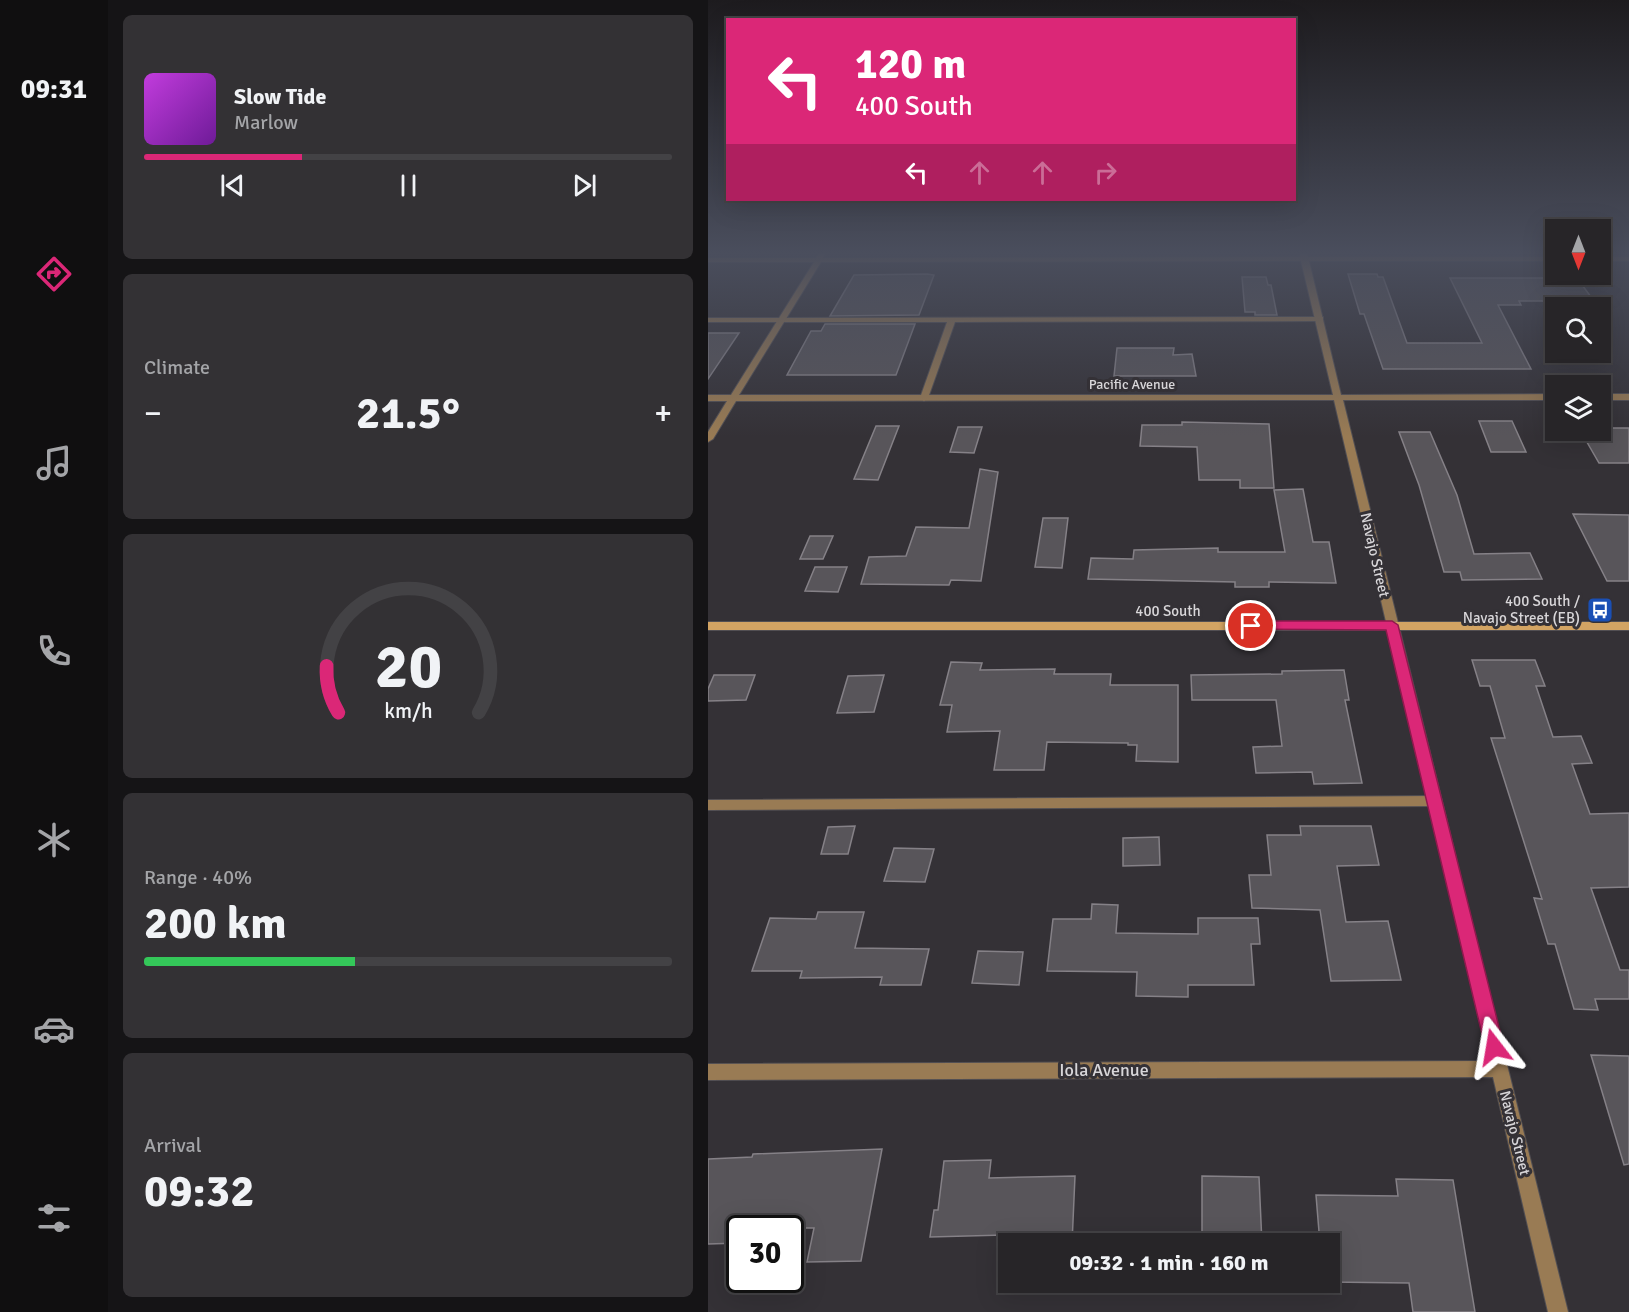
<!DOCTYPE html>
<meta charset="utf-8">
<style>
:root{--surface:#272528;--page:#333134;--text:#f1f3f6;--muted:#a4a5a8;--line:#434245;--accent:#db2777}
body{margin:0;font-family:Signika,sans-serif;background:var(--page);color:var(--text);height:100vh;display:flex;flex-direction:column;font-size:22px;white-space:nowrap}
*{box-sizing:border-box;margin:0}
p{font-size:20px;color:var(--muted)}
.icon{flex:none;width:33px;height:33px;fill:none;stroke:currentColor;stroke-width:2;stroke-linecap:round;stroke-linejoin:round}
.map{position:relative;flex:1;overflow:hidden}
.details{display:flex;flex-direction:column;gap:15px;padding:15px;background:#151416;width:600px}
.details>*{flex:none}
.guide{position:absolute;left:18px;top:18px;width:570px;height:183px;border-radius:0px;box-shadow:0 6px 24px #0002,0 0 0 2px var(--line);background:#db2777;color:#fff;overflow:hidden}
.needle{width:39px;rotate:180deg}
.controls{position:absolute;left:837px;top:219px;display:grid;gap:12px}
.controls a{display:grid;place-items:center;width:66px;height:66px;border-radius:0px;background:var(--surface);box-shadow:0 6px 24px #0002,0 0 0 2px var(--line);font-size:30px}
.speed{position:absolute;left:18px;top:1215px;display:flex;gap:12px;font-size:30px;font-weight:700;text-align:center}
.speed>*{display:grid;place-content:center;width:78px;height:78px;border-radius:50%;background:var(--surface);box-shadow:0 6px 24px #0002,0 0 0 2px var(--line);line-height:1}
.speed .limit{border:3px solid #111;border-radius:9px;background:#fff;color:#111}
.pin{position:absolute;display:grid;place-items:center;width:51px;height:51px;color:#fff;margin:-26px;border:3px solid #fff;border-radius:50%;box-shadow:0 2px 6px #0007}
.me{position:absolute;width:66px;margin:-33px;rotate:346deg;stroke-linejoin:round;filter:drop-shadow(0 0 4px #0008)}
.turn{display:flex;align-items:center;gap:21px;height:126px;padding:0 30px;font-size:27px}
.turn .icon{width:78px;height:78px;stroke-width:2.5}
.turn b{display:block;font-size:42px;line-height:51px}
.lanes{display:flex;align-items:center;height:57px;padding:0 30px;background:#0003;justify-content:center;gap:30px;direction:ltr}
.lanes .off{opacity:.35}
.big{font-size:45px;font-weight:700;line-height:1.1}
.details .card{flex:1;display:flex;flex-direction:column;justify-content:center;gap:9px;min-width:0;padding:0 21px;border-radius:9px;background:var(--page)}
.details .dial{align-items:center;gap:0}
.dial svg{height:156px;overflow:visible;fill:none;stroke:var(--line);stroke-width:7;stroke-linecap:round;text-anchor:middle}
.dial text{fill:var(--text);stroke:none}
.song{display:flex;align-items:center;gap:18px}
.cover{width:72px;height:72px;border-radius:9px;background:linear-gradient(135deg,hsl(290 70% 55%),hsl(280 70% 35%))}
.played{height:6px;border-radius:3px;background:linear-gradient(90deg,var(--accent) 30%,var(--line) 30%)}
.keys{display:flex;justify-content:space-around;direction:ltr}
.heat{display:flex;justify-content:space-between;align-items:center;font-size:33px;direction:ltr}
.charge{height:9px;border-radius:4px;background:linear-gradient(90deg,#34c759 40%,var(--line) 0)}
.trip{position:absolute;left:290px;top:1233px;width:342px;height:60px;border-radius:0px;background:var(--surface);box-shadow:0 6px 24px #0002,0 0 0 2px var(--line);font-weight:700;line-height:60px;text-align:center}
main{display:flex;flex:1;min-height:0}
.tab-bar{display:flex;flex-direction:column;width:108px;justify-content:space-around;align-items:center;background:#100f10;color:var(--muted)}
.tab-bar .icon{width:42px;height:42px}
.tab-bar .active{color:var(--accent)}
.tab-bar b{font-size:27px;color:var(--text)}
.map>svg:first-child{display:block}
.building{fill:#58555a;stroke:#858187;stroke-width:1.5}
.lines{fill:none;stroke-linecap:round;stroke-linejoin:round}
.service-casing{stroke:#524f53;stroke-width:2}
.minor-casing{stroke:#524f53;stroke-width:2}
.secondary-casing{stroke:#524f53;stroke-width:2}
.service{fill:#997b54;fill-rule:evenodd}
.minor{fill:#997b54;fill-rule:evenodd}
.secondary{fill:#d3a463;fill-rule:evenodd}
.route{fill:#db2777;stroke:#8e194d;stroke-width:1.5}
.labels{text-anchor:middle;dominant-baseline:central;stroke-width:6;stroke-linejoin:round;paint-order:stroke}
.far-street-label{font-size:14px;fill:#d8d6d9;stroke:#343136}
.street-label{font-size:15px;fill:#d8d6d9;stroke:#343136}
.poi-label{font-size:15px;fill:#d8d6d9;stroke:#343136;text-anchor:end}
.near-street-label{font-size:18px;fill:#d8d6d9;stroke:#343136}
</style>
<main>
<nav class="tab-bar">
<b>09:31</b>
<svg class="icon active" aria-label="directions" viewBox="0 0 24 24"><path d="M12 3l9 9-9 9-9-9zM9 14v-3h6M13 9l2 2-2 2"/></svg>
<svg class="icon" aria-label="music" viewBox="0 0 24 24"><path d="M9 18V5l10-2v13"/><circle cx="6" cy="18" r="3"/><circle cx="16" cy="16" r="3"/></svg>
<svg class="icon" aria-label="phone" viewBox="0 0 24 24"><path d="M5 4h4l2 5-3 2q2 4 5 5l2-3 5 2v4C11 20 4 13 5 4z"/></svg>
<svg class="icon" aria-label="climate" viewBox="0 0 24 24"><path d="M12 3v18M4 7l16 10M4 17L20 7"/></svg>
<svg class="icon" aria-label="car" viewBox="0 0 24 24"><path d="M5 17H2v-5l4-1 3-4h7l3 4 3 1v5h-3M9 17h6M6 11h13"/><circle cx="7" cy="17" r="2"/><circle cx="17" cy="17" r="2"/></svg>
<svg class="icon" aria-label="filters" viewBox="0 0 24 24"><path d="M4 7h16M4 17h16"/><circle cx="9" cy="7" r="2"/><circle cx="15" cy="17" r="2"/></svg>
</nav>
<section class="details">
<div class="card">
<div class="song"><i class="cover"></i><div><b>Slow Tide</b><p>Marlow</p></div></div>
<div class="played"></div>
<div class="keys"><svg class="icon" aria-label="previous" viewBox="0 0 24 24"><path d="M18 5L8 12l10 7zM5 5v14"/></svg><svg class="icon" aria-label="pause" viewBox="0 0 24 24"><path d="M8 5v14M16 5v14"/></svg><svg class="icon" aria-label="next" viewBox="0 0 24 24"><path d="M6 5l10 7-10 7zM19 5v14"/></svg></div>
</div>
<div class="card"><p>Climate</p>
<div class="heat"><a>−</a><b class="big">21.5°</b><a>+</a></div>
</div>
<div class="card dial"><svg viewBox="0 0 100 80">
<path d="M14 69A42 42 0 1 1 86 69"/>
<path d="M14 69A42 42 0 0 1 8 45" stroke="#db2777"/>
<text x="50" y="56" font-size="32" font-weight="700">20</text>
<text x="50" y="72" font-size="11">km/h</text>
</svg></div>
<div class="card"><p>Range · 40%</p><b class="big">200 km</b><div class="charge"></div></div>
<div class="card"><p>Arrival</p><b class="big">09:32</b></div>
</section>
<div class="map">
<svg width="921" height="1312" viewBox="0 0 921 1312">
<rect width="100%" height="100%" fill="#343136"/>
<g class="building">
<polygon points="219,274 226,275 211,315 122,316 146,275"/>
<polygon points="640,274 669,274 670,277 675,277 699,343 774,343 742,278 869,278 886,301 811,301 813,305 790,305 823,369 675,369 656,314 652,314"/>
<polygon points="534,277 558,277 560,285 563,285 569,315 547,315 547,312 537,312"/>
<polygon points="117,324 207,324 188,375 79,375 103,331 113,331"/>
<polygon points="0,333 31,333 0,379"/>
<polygon points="409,348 466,348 465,355 484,354 488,376 406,376"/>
<polygon points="771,421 804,421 818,452 783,452"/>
<polygon points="474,422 561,424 566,488 532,488 532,480 491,480 489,447 432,446 434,425 474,425"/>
<polygon points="168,426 191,426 170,480 146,479"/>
<polygon points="250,427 274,427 266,453 242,452"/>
<polygon points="892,428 921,428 921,463 891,463 872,430 892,430"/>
<polygon points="691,432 722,432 749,495 766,554 822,553 834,579 754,580 752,572 736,572 711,485"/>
<polygon points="272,469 290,472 273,581 243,580 241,585 153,584 161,557 198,556 208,527 261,528"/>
<polygon points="595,489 605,542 621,542 628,583 561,582 561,587 527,587 527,582 380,579 383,558 425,559 426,550 510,548 510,552 577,552 566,490"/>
<polygon points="865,514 921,515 921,581 899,581"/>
<polygon points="335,518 360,518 354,568 327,567"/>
<polygon points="102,536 125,536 115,559 92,559"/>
<polygon points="107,567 139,567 130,592 97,591"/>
<polygon points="764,660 827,660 837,686 828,686 845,737 873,736 884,763 864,764 882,814 921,813 921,887 883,888 912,970 921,970 921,999 887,999 890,1010 866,1009 847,944 840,944 826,898 834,899 783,738 797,738 782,686 772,686"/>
<polygon points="243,662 274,663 272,670 347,669 346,674 403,674 402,685 470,685 470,762 428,761 429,745 420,745 420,743 339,742 336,770 286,770 292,731 239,732 244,705 232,705"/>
<polygon points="636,670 641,700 637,700 654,783 606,784 604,772 548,773 545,747 574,746 568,700 484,700 483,675 574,674 574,671"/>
<polygon points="6,675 47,675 38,700 0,701 0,689"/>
<polygon points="176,675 166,712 129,713 140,676"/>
<polygon points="147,826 140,854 113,854 120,827"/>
<polygon points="592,826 663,826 671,865 629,866 638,922 680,921 693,980 623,981 612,910 544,908 541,875 563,875 559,835 593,835"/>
<polygon points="451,837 452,865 415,866 415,838"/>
<polygon points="186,848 226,849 217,882 176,881"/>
<polygon points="384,904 410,905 408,933 490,934 490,918 550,918 552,944 543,944 546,985 480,985 480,997 428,996 429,972 339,971 345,919 383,919"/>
<polygon points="110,912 156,912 147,948 221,949 213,985 172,985 174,977 92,978 94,971 44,971 62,918 108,919"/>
<polygon points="270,951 315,952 311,985 264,983"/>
<polygon points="883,1055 921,1056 921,1164 916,1165"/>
<polygon points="174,1149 153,1261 99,1262 106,1228 32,1228 32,1243 0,1244 0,1159 44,1157 45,1154"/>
<polygon points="283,1160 281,1178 367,1176 364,1244 295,1244 296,1235 222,1237 226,1210 230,1210 236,1161"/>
<polygon points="494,1176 551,1177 554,1244 494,1244"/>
<polygon points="688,1179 745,1180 767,1312 705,1312 701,1283 621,1282 621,1244 612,1244 608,1195 690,1196"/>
</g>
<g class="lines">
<defs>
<g id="service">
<polygon points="612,317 615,317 615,321 247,322 220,398 216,401 212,398 239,322 0,322 0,318"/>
<polygon points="727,796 732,797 734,801 732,805 727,806 0,810 0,800"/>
</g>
<g id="minor">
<path d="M117,253L115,258L592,257V253H599L600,257H848V261H601L633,395L848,394V400H635L860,1312H840L785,1077L0,1080V1064L781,1061L626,400L28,401L5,439L0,442V432L19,401H0V395H23L106,262H0V258H108L111,253ZM593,261L625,395H31L113,262Z"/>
<rect x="892" y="257" width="29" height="4"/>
<rect x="892" y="394" width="29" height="6"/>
</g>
<rect id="secondary" x="0" y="622" width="921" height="8"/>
</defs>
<use href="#service" class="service-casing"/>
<use href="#minor" class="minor-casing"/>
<use href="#secondary" class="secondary-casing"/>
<use href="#service" class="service"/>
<use href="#minor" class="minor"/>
<use href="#secondary" class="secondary"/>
</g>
<linearGradient id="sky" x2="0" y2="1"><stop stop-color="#1d1b1e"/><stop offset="0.58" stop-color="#4a4e5d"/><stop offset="1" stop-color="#4a4e5d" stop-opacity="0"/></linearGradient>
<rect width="921" height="437" fill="url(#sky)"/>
<polygon class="route" points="543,621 684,621 690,625 796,1047 793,1053 786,1056 779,1053 777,1047 678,630 538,629 536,626 538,622"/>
<defs>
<symbol id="bus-square" viewBox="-11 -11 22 22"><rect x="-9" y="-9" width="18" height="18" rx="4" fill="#1a4fb4" stroke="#343136"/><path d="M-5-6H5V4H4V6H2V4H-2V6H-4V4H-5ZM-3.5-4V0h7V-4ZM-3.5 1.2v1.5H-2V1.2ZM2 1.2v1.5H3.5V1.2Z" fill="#fff"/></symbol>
</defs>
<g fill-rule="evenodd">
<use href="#bus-square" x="877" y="595" width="30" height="30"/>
</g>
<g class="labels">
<g class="far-street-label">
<text x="424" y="384">Pacific Avenue</text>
</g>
<g class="street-label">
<text transform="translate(667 555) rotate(77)">Navajo Street</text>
<text x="460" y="611">400 South</text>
<text transform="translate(807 1133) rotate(76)">Navajo Street</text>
</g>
<g class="poi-label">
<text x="872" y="601">400 South /<tspan x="872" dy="17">Navajo Street (EB)</tspan></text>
</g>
<g class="near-street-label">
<text x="396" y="1070">Iola Avenue</text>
</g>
</g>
</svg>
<div class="controls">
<a><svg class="needle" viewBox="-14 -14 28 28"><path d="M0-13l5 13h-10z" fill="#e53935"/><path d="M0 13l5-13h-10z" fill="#a4a5a8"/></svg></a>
<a><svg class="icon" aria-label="search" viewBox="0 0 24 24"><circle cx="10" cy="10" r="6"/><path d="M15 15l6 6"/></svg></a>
<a><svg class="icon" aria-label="layers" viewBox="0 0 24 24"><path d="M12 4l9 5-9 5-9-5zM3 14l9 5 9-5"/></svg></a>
</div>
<div class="speed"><div class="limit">30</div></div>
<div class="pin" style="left:543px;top:626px;background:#d93025"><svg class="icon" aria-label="arrive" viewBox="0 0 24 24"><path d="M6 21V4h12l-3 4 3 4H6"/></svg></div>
<svg class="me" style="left:786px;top:1047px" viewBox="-20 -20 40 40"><path d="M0-17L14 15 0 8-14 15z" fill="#db2777" stroke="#fff" stroke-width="4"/></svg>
<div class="trip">09:32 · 1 min · 160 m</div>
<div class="guide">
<div class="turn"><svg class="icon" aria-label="left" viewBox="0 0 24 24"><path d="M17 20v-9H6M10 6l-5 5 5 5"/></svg><div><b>120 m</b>400 South</div></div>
<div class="lanes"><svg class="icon" aria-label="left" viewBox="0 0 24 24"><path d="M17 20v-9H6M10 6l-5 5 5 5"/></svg><svg class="icon off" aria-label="ahead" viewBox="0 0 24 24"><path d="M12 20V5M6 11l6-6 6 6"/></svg><svg class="icon off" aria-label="ahead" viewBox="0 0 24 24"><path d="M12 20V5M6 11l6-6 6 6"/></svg><svg class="icon off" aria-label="right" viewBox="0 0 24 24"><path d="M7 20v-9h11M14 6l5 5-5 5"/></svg></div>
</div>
</div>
</main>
